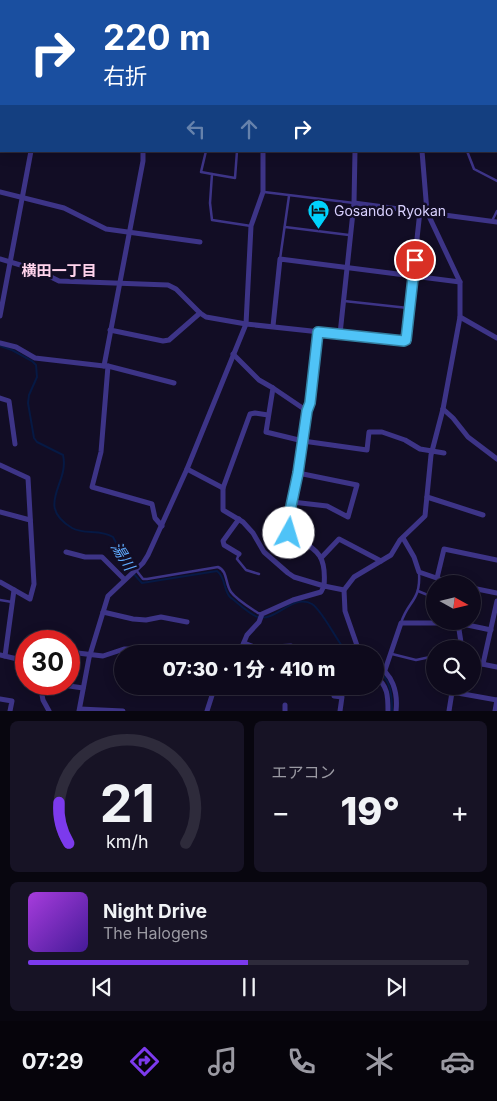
<!DOCTYPE html>
<html lang="ja">
<meta charset="utf-8">
<style>
:root{--surface:#0e0a1c;--page:#171325;--text:#f1f3f6;--muted:#9b9aa3;--line:#2e2b3b;--accent:#7c3aed}
body{margin:0;font-family:Inter,"Noto Sans JP",sans-serif;background:var(--page);color:var(--text);height:100vh;display:flex;flex-direction:column;font-size:19px;white-space:nowrap}
*{box-sizing:border-box;margin:0}
p{font-size:16px;color:var(--muted)}
.icon{flex:none;width:28px;height:28px;fill:none;stroke:currentColor;stroke-width:2;stroke-linecap:round;stroke-linejoin:round}
.map{position:relative;height:711px;overflow:hidden}
.side{display:flex;flex-direction:column;gap:10px;padding:10px;background:#08060f;flex:1}
.side>*{flex:none}
.banner{position:absolute;left:0px;top:0px;width:498px;height:152px;box-shadow:0 2px 12px #0003,0 0 0 1px var(--line);background:#1a4fa0;color:#fff;overflow:hidden}
.needle{width:32px;rotate:98deg}
.buttons{position:absolute;left:426px;top:575px;display:grid;gap:10px}
.buttons a{display:grid;place-items:center;width:55px;height:55px;border-radius:50%;background:var(--surface);box-shadow:0 2px 12px #0003,0 0 0 1px var(--line);font-size:25px}
.speed{position:absolute;left:15px;top:630px;display:flex;gap:10px;font-size:25px;font-weight:700;text-align:center}
.speed>*{display:grid;place-content:center;width:65px;height:65px;border-radius:50%;background:var(--surface);box-shadow:0 2px 12px #0003,0 0 0 1px var(--line);line-height:1}
.speed .limit{border:8px solid #d22;background:#fff;color:#111}
.pin{position:absolute;display:grid;place-items:center;width:42px;height:42px;color:#fff;margin:-21px;border:2px solid #fff;border-radius:50%;box-shadow:0 1px 5px #0007}
.me{position:absolute;width:55px;margin:-28px;rotate:6deg;stroke-linejoin:round;filter:drop-shadow(0 0 4px #0008)}
.turn{display:flex;align-items:center;gap:18px;height:105px;padding:0 20px;font-size:22px}
.turn .icon{width:65px;height:65px;stroke-width:2.5}
.turn b{display:block;font-size:35px;line-height:42px}
.lanes{display:flex;align-items:center;height:48px;padding:0 20px;background:#0003;justify-content:center;gap:25px;direction:ltr}
.lanes .off{opacity:.35}
.big{font-size:38px;font-weight:800;line-height:1.1}
.side .widget{flex:1;display:flex;flex-direction:column;justify-content:center;gap:8px;min-width:0;padding:0 18px;border-radius:8px;background:var(--page)}
.side .dial{align-items:center;gap:0}
.dial svg{height:130px;overflow:visible;fill:none;stroke:var(--line);stroke-width:7;stroke-linecap:round;text-anchor:middle}
.dial text{fill:var(--text);stroke:none}
.song{display:flex;align-items:center;gap:15px}
.cover{width:60px;height:60px;border-radius:8px;background:linear-gradient(135deg,hsl(280 70% 55%),hsl(260 70% 35%))}
.played{height:5px;border-radius:2px;background:linear-gradient(90deg,var(--accent) 50%,var(--line) 50%)}
.keys{display:flex;justify-content:space-around;direction:ltr}
.heat{display:flex;justify-content:space-between;align-items:center;font-size:28px;direction:ltr}
.side .tiles{flex:1;display:grid;gap:10px;grid-template-columns:1fr 1fr}
.widget:last-child{grid-column:span 2}
.trip{position:absolute;left:114px;top:645px;width:270px;height:50px;border-radius:25px;background:var(--surface);box-shadow:0 2px 12px #0003,0 0 0 1px var(--line);font-weight:800;line-height:50px;text-align:center}
.menu{display:flex;height:80px;justify-content:space-around;align-items:center;background:#06040b;color:var(--muted)}
.menu .icon{width:35px;height:35px}
.menu .selected{color:var(--accent)}
.menu b{font-size:22px;color:var(--text)}
.map>svg:first-child{display:block}
.lines{fill:none;stroke-linecap:round;stroke-linejoin:round}
.stream{stroke:#061944;stroke-width:2}
.lane{stroke:#3d3487;stroke-width:2.5}
.street{stroke:#3d3487;stroke-width:5}
.secondary{stroke:#7568ff;stroke-width:7}
.route-casing{stroke:#337fa1;stroke-width:12}
.route{stroke:#4fc3f7;stroke-width:9}
.labels{text-anchor:middle;dominant-baseline:central;stroke-width:5;stroke-linejoin:round;paint-order:stroke}
.poi-label{font-size:14px;fill:#d9d1ff;stroke:#120d25;text-anchor:start}
.neighbourhood-label{font-size:15px;font-weight:bold;fill:#ffd3ec;stroke:#120d25}
.water-label{font-size:15px;font-style:italic;fill:#5fabff;stroke:#120d25}
</style>
<div class="map">
<svg width="497" height="711" viewBox="0 0 497 711">
<rect width="100%" height="100%" fill="#120d25"/>
<g class="lines">
<g class="stream">
<path d="M0,346L12,350L32,361L36,365L37,377L29,395L28,403L34,438L37,442L63,455C70,484 34,505 72,528C84,535 100,529 113,537L131,571L142,583L217,571C226,578 223,589 230,597C237,602 250,615 258,617C276,622 293,593 312,604C323,611 337,642 348,654"/>
<path d="M375,669C391,678 392,694 392,711"/>
</g>
<g class="lane">
<polyline points="0,43 1,43"/>
<polyline points="496,129 497,129"/>
<polyline points="206,151 201,172 212,174 210,203 212,220 251,226"/>
<polyline points="467,151 474,169 497,181"/>
<polyline points="212,174 235,178 237,151"/>
<polyline points="264,192 354,203"/>
<polyline points="492,221 497,211"/>
<polyline points="285,227 349,235"/>
<polyline points="280,259 289,196"/>
<polyline points="344,301 408,308"/>
<polyline points="239,554 237,559 246,570 259,574"/>
<path d="M136,570L143,579H147L218,567C228,571 225,584 231,592C237,600 249,607 258,613L262,614"/>
<polyline points="418,591 435,598"/>
<polyline points="0,600 12,602"/>
<path d="M401,623C408,600 421,602 419,572"/>
<polyline points="392,654 416,660 430,657"/>
</g>
<g class="street">
<polyline points="406,0 407,1"/>
<polyline points="456,0 459,1"/>
<polyline points="101,1 102,0"/>
<polyline points="312,1 312,0"/>
<polyline points="496,15 497,15"/>
<polyline points="422,151 427,212 460,282 460,317 497,338"/>
<polyline points="0,192 64,208 106,229 200,242"/>
<polyline points="354,203 497,222"/>
<polyline points="0,259 37,270 59,281 168,285 176,289 200,313 206,317 246,324 404,341 406,340 420,211"/>
<polyline points="0,316 31,151"/>
<polyline points="273,326 280,259 460,282"/>
<polyline points="110,330 163,341 169,340 200,313"/>
<polyline points="340,334 354,203 355,151"/>
<polyline points="0,343 16,347 35,358 104,366 143,161 143,151"/>
<polyline points="233,354 259,380 273,388 266,432 303,441 367,450 369,432 382,432 405,440 420,449 444,453"/>
<polyline points="104,366 108,366 101,452 92,487 152,504 155,518 162,526"/>
<polyline points="108,366 174,383"/>
<polyline points="273,388 307,411"/>
<polyline points="0,398 9,401 15,444"/>
<polyline points="443,409 453,418 468,437 497,459"/>
<path d="M268,415L255,413L250,414L223,488V510L243,522L253,533L264,552L288,573L294,577L324,586C327,550 314,550 289,533L287,525L298,473L307,411L310,403L318,332"/>
<polyline points="0,465 28,478 34,584 30,599 0,582"/>
<polyline points="187,469 223,488"/>
<polyline points="427,497 483,515"/>
<polyline points="292,502 327,506 348,517 357,485 298,473"/>
<polyline points="0,512 30,520"/>
<polyline points="403,538 414,557 419,572 454,584"/>
<polyline points="66,552 85,557 102,557 124,579"/>
<polyline points="239,554 224,545 223,541 239,519"/>
<polyline points="321,558 339,539 381,561"/>
<polyline points="437,578 444,549 497,560"/>
<polyline points="472,588 497,593"/>
<polyline points="103,612 133,619 146,620 161,617 187,622"/>
<polyline points="244,643 257,648 291,646 291,654"/>
<polyline points="462,649 458,623 491,630"/>
<polyline points="69,652 103,656 124,649 142,649"/>
<polyline points="239,654 247,635 259,622 262,614 293,600 321,592 324,586 344,590"/>
<polyline points="360,654 345,611 344,590 354,577 391,555 400,540 425,516 431,455 443,409 460,317"/>
<polyline points="0,655 26,661"/>
<polyline points="5,656 14,590"/>
<polyline points="472,662 497,667"/>
<polyline points="483,664 497,601"/>
<path d="M375,665C393,673 398,693 396,711"/>
<polyline points="385,670 401,623 458,623"/>
<path d="M375,676C388,686 388,696 388,711"/>
<polyline points="40,684 43,700 49,711"/>
<polyline points="56,684 83,688"/>
<polyline points="335,686 334,696 342,697 340,711"/>
<polyline points="452,692 497,700"/>
<polyline points="0,699 12,701 10,711"/>
<polyline points="285,705 285,711"/>
<polyline points="80,709 123,711"/>
<polyline points="79,711 89,658 108,596 143,563 148,555 187,469 246,324 251,226 263,192 263,151"/>
<polyline points="207,711 215,686"/>
<polyline points="449,711 453,686"/>
<polyline points="495,711 497,700"/>
</g>
<g class="secondary">
<polyline points="318,0 320,1"/>
<polyline points="0,5 1,5"/>
<polyline points="496,72 497,72"/>
</g>
</g>
<g class="lines">
<defs>
<polyline id="route" points="289,533 287,525 298,473 307,411 310,403 318,332 404,341 406,340 415,260"/>
</defs>
<use href="#route" class="route-casing"/>
<use href="#route" class="route"/>
</g>
<defs>
<symbol id="hotel-pin" viewBox="-11 -11 22 30"><path d="M0 17L-7.5 6A9.5 9.5 0 1 1 7.5 6Z" fill="#00d3fc" stroke="#120d25"/><path d="M-6-4.5h1.5V1H6V5H4.5V3h-9V5H-6ZM-4 0a1.8 1.8 0 1 1 3.6 0ZM.5 0V-2.5h3Q6-2.5 6 0Z" fill="#111"/></symbol>
</defs>
<g fill-rule="evenodd">
<use href="#hotel-pin" x="306" y="198" width="25" height="34"/>
</g>
<g class="labels">
<g class="poi-label">
<text x="334" y="210">Gosando Ryokan</text>
</g>
<g class="neighbourhood-label">
<text x="59" y="270">横田一丁目</text>
</g>
<g class="water-label">
<text transform="translate(123 556) rotate(58)">湯川</text>
</g>
</g>
</svg>
<div class="buttons">
<a><svg class="needle" viewBox="-14 -14 28 28"><path d="M0-13l5 13h-10z" fill="#e53935"/><path d="M0 13l5-13h-10z" fill="#9b9aa3"/></svg></a>
<a><svg class="icon" aria-label="search" viewBox="0 0 24 24"><circle cx="10" cy="10" r="6"/><path d="M15 15l6 6"/></svg></a>
</div>
<div class="speed"><div class="limit">30</div></div>
<div class="pin" style="left:415px;top:260px;background:#d93025"><svg class="icon" aria-label="arrive" viewBox="0 0 24 24"><path d="M6 21V4h12l-3 4 3 4H6"/></svg></div>
<svg class="me" style="left:289px;top:533px" viewBox="-20 -20 40 40"><circle r="19" fill="#fff"/><path d="M0-13L10 11 0 6-10 11z" fill="#4fc3f7"/></svg>
<div class="trip">07:30 · 1 分 · 410 m</div>
<div class="banner">
<div class="turn"><svg class="icon" aria-label="right" viewBox="0 0 24 24"><path d="M7 20v-9h11M14 6l5 5-5 5"/></svg><div><b>220 m</b>右折</div></div>
<div class="lanes"><svg class="icon off" aria-label="left" viewBox="0 0 24 24"><path d="M17 20v-9H6M10 6l-5 5 5 5"/></svg><svg class="icon off" aria-label="ahead" viewBox="0 0 24 24"><path d="M12 20V5M6 11l6-6 6 6"/></svg><svg class="icon" aria-label="right" viewBox="0 0 24 24"><path d="M7 20v-9h11M14 6l5 5-5 5"/></svg></div>
</div>
</div>
<section class="side">
<div class="tiles">
<div class="widget dial"><svg viewBox="0 0 100 80">
<path d="M14 69A42 42 0 1 1 86 69"/>
<path d="M14 69A42 42 0 0 1 8 44" stroke="#7c3aed"/>
<text x="50" y="56" font-size="32" font-weight="700">21</text>
<text x="50" y="72" font-size="11">km/h</text>
</svg></div>
<div class="widget"><p>エアコン</p>
<div class="heat"><a>−</a><b class="big">19°</b><a>+</a></div>
</div>
<div class="widget">
<div class="song"><i class="cover"></i><div><b>Night Drive</b><p>The Halogens</p></div></div>
<div class="played"></div>
<div class="keys"><svg class="icon" aria-label="previous" viewBox="0 0 24 24"><path d="M18 5L8 12l10 7zM5 5v14"/></svg><svg class="icon" aria-label="pause" viewBox="0 0 24 24"><path d="M8 5v14M16 5v14"/></svg><svg class="icon" aria-label="next" viewBox="0 0 24 24"><path d="M6 5l10 7-10 7zM19 5v14"/></svg></div>
</div>
</div>
</section>
<nav class="menu">
<b>07:29</b>
<svg class="icon selected" aria-label="directions" viewBox="0 0 24 24"><path d="M12 3l9 9-9 9-9-9zM9 14v-3h6M13 9l2 2-2 2"/></svg>
<svg class="icon" aria-label="music" viewBox="0 0 24 24"><path d="M9 18V5l10-2v13"/><circle cx="6" cy="18" r="3"/><circle cx="16" cy="16" r="3"/></svg>
<svg class="icon" aria-label="phone" viewBox="0 0 24 24"><path d="M5 4h4l2 5-3 2q2 4 5 5l2-3 5 2v4C11 20 4 13 5 4z"/></svg>
<svg class="icon" aria-label="climate" viewBox="0 0 24 24"><path d="M12 3v18M4 7l16 10M4 17L20 7"/></svg>
<svg class="icon" aria-label="car" viewBox="0 0 24 24"><path d="M5 17H2v-5l4-1 3-4h7l3 4 3 1v5h-3M9 17h6M6 11h13"/><circle cx="7" cy="17" r="2"/><circle cx="17" cy="17" r="2"/></svg>
</nav>
